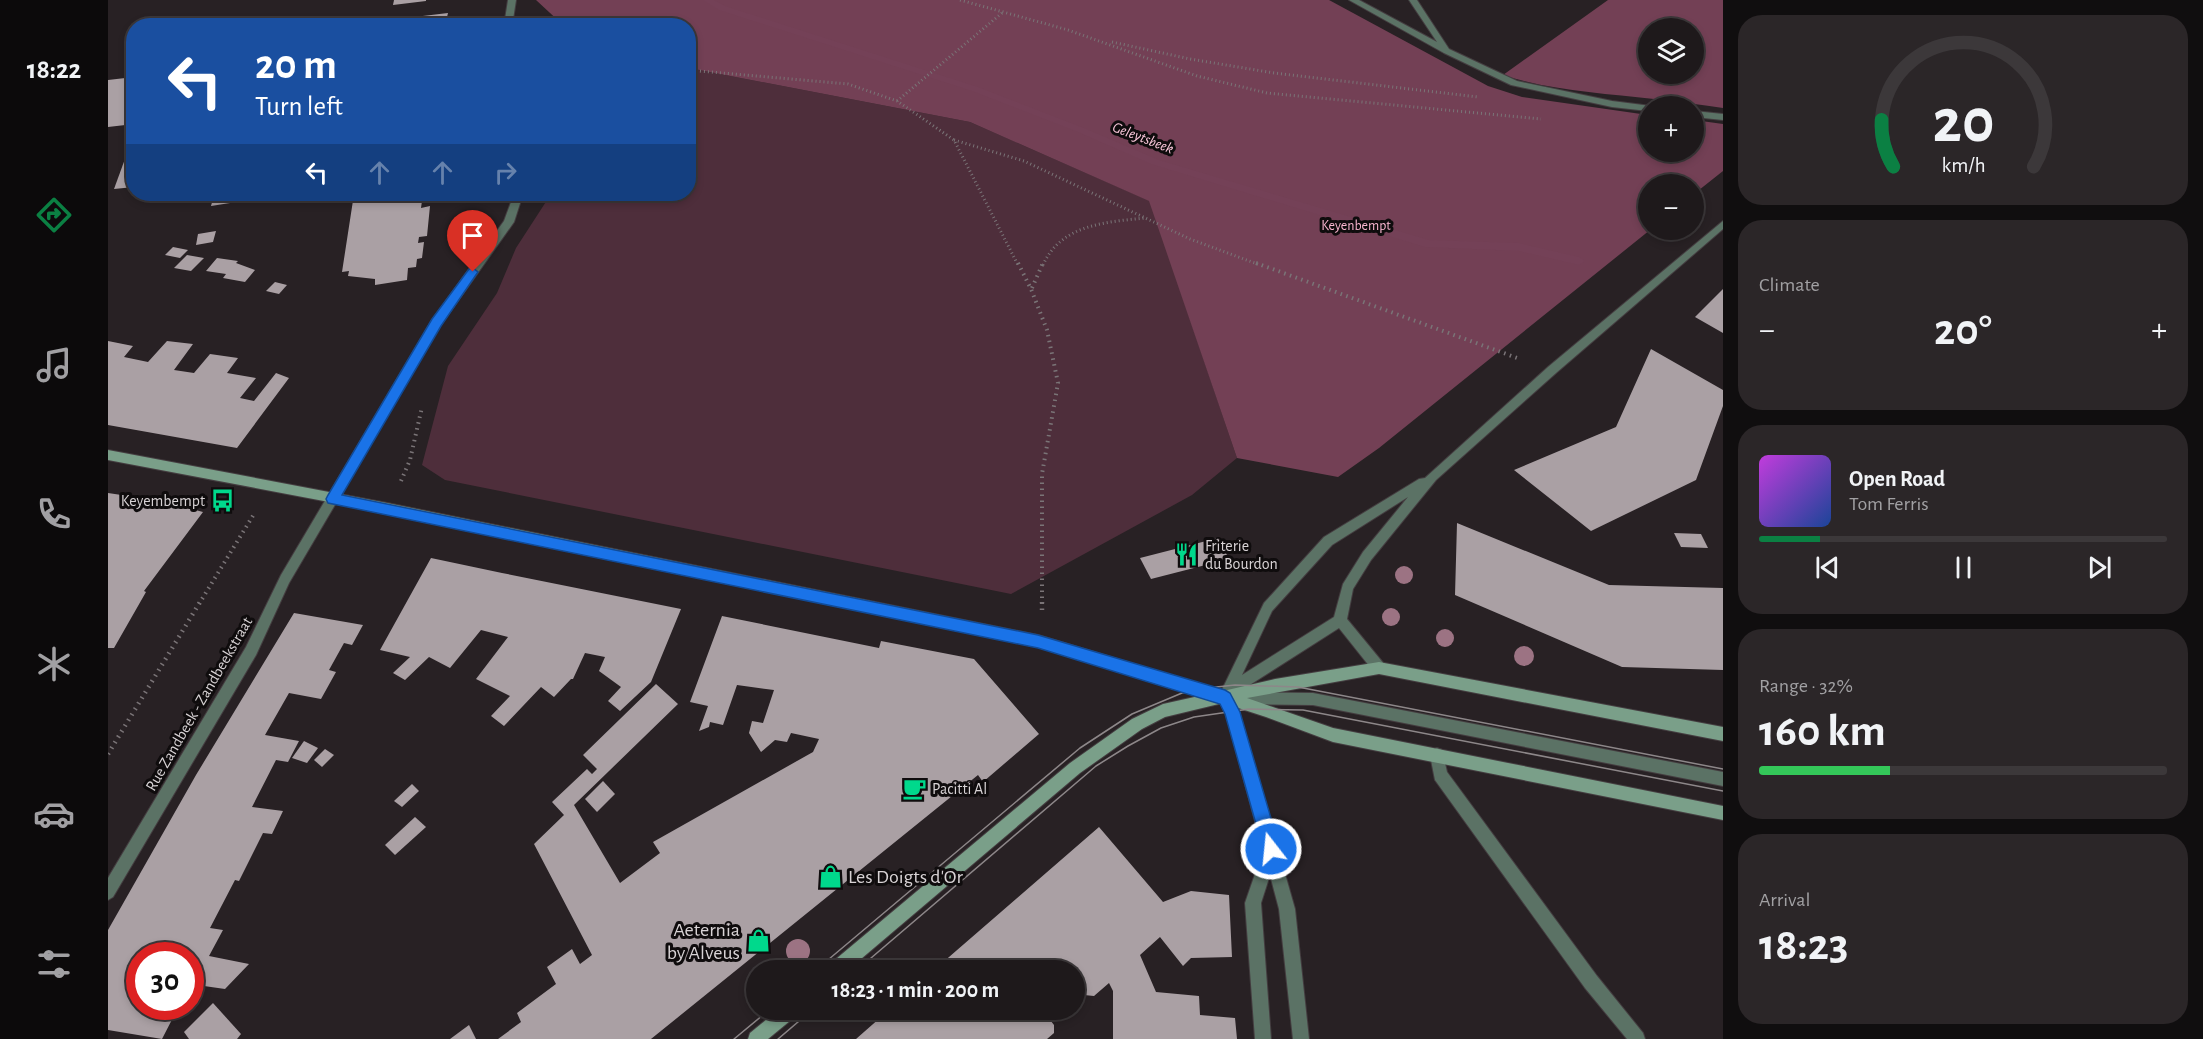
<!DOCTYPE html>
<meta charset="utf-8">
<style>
:root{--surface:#1e191b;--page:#2b2628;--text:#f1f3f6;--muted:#a1a0a3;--line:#3c383a;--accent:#0b8043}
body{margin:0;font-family:"Alegreya Sans",sans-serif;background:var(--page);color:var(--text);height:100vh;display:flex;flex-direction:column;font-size:22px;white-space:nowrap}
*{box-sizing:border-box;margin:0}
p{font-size:20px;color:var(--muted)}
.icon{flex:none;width:33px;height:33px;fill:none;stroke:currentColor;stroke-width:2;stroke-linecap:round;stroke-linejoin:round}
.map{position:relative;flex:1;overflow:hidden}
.sheet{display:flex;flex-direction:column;gap:15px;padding:15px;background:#100e0f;width:480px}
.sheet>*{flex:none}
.banner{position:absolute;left:18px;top:18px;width:570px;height:183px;border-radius:24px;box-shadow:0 3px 9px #0003,0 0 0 2px var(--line);background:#1a4fa0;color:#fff;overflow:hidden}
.buttons{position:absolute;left:1530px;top:18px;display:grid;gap:12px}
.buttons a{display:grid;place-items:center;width:66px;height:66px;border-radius:50%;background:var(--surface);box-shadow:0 3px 9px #0003,0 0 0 2px var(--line);font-size:30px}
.speed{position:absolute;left:18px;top:942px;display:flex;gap:12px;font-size:30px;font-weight:700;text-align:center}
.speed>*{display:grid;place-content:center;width:78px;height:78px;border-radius:50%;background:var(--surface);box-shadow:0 3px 9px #0003,0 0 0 2px var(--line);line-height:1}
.speed .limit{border:9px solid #d22;background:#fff;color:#111}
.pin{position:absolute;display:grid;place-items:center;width:51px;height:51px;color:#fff;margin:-62px -26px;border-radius:50% 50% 50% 0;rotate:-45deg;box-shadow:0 0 6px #0007}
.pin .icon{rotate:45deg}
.me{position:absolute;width:66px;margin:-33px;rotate:344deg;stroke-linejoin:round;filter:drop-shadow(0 0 4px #0008)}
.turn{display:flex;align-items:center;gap:21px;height:126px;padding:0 30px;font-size:27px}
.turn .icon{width:78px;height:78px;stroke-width:2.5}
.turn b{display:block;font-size:42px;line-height:51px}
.lanes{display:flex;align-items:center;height:57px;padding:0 30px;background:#0003;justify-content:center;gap:30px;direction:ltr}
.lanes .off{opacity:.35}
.big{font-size:45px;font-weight:700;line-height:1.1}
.sheet .widget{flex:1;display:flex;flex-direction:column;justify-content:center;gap:9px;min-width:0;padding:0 21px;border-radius:24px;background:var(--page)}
.sheet .dial{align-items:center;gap:0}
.dial svg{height:156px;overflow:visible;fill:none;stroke:var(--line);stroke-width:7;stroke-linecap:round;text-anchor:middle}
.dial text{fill:var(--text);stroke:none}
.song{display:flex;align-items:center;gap:18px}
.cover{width:72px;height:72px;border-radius:9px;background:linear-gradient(135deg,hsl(290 70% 55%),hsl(220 70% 35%))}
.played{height:6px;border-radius:3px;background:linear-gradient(90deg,var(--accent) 15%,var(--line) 15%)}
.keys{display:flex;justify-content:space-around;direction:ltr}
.heat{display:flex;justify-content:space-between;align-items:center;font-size:33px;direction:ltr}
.charge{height:9px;border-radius:4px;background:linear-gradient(90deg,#34c759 32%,var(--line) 0)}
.trip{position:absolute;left:638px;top:960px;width:339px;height:60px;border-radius:30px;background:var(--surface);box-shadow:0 3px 9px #0003,0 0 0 2px var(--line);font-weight:700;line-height:60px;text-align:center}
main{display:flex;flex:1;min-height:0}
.tab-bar{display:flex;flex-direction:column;width:108px;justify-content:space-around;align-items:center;background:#0c0a0b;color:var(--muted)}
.tab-bar .icon{width:42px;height:42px}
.tab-bar .active{color:var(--accent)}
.tab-bar b{font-size:27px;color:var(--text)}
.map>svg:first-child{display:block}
.green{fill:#4e2e3b}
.forest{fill:#734055;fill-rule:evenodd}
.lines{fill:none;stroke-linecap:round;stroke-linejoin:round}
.stream{fill:#744157;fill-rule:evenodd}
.building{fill:#aaa0a4}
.lane-casing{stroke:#443d40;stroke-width:2}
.street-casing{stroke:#443d40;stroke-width:2}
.secondary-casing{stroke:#443d40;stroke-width:2}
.path-far2{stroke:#7a7477;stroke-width:3;stroke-dasharray:1 3;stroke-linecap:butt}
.path-far1{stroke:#7a7477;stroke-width:4;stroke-dasharray:1.5 4.5;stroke-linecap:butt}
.path{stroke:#7a7477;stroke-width:4.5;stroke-dasharray:1.5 5;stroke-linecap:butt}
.lane{fill:#5b7265;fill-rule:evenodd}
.street{fill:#5b7265;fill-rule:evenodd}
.secondary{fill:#7a9f89;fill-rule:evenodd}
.tram{stroke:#8d8789;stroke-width:1.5}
.tree{fill:#9c7383}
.route{fill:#1a73e8;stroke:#114b97;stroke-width:1.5}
.labels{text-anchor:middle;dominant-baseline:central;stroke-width:6;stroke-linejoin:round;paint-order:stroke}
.far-park-label{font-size:14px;fill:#fab6d0;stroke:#0f0c0d}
.far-water-label{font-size:15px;font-style:italic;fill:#fdc9dd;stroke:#0f0c0d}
.poi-label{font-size:16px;fill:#d8d3d5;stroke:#0f0c0d;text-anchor:start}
.street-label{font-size:16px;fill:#d8d3d5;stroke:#0f0c0d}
.near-poi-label{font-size:20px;fill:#d8d3d5;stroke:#0f0c0d;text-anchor:start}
</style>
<main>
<nav class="tab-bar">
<b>18:22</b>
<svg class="icon active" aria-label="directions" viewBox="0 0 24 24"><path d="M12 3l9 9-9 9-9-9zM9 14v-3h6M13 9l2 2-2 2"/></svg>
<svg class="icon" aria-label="music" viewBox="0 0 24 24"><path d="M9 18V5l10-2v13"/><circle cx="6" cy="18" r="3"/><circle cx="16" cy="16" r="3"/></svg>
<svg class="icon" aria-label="phone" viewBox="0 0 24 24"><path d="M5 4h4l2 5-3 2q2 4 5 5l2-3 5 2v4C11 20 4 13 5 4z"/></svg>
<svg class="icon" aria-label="climate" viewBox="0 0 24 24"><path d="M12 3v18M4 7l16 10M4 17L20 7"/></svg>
<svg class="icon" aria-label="car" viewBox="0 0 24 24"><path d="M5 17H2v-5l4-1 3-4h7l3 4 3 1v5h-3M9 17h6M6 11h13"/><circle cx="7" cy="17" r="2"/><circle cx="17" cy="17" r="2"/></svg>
<svg class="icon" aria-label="filters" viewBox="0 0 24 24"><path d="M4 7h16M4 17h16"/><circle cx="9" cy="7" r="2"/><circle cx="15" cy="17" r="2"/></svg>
</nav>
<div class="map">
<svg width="1615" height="1039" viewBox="0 0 1615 1039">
<rect width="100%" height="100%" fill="#282124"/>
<polygon class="green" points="581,68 862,122 1042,201 1129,458 1084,495 903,594 337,480 314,465 340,366 389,293 408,248 443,194 580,194"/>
<g class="forest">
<polygon points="428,0 1221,0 1380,86 1414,97 1540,115 1540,152 1586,152 1586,120 1615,124 1615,171 1586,194 1586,184 1540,184 1542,230 1271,448 1230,477 1129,458 1041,201 862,122 581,68 580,26 455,25"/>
<path d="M1500,0H1615V108C1592,105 1569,101 1546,99C1495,93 1445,91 1395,75ZM1540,28H1586V74H1540Z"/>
</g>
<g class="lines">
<polygon class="stream" points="595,0 606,0 617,6 870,87 976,128 1051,160 1321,240 1411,243 1471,257 1477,261 1471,265 1411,251 1317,247 1043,164 970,132 864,91 611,10"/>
</g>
<g class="building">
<polygon points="286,0 318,0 318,1 285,5"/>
<polygon points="340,13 339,17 346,17 345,26 280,26 281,20"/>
<polygon points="26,77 26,124 0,127 0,80"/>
<polygon points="25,137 26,187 6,189"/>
<polygon points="125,194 122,203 103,206 106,195"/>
<polygon points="246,194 315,194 313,208 322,206 319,236 311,237 310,243 316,242 314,258 309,259 308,267 300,268 299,280 267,285 267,279 240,276 241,271 234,272"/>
<polygon points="108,231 105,242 88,245 90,234"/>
<polygon points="65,247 80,250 72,258 57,255"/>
<polygon points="79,255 96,258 83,271 66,268"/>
<polygon points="109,258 130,261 128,263 147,270 137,282 115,278 118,274 98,271"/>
<polygon points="167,282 179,285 171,294 158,291"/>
<polygon points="1615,289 1615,333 1587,317"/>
<polygon points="0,341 25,346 16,357 40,362 59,341 85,344 66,370 86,373 102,354 130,358 119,373 148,378 132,398 146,401 168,373 181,378 129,448 0,425"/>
<polygon points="1543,349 1615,390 1615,406 1588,480 1483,531 1406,470 1508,427"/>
<polygon points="0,493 54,501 95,512 36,591 38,592 6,648 0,648"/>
<polygon points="1349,523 1501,585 1615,588 1615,670 1514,667 1347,595"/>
<polygon points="1566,533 1593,534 1600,548 1573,547"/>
<polygon points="1110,538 1121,559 1043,579 1032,558"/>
<polygon points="323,558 394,573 573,609 543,682 512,711 500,701 513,687 491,671 497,657 477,653 465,679 463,679 446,697 433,687 396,726 383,716 402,696 368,679 400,637 373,630 342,668 321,657 297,680 285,673 302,657 272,650"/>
<polygon points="186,613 255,625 244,645 236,643 221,670 228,672 213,699 181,693 157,735 191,741 180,762 168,760 144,807 175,811 164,834 155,833 131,881 127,880 102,928 115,930 101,956 141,964 117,989 82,984 82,956 32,956 32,1006 71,1006 54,1039 0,1030 0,930 88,775"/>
<polygon points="614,616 771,648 773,641 866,659 931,734 875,782 870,775 543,1039 390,1039 413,1022 409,1013 448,984 439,967 464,949 472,964 484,955 426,844 456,815 444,802 479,769 484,774 489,769 475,755 548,684 570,704 466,805 512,883 552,853 545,842 705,752 711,739 683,733 679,742 667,740 653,752 641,733 644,721 655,723 666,690 629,685 615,725 602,722 601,727 591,731 600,706 582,702"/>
<polygon points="196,741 210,748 199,763 184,758"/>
<polygon points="217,749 226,755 214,767 206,760"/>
<polygon points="495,781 507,794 489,812 477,799"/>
<polygon points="304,784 311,791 294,807 286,801"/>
<polygon points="307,817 318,827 287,855 277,845"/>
<polygon points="991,827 1055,902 1083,891 1121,895 1124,957 1083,958 1075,966 1052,937 1032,955 1048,992 1091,996 1092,1015 1127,1018 1129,1039 1005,1039 1005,991 1001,983 986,996 966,994 966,970 826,970"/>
<polygon points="105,1003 133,1034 129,1039 81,1039 76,1032"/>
<polygon points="781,1010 939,1010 936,1012 946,1025 946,1033 939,1039 748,1039"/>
<polygon points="361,1025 368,1039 342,1039"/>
</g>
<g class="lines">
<defs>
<g id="lane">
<polygon points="1241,0 1251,0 1329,42 1301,0 1309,0 1341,49 1409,81 1504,101 1543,106 1540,106 1540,111 1504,107 1403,85 1336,53"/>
<polygon points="1586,111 1615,114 1615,120 1586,117"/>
<polygon points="1126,692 1205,693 1615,772 1615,786 1205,705 1126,704 1121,703 1119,698 1121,693"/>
<polygon points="1329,748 1334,750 1339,772 1489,976 1535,1033 1537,1039 1519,1039 1477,988 1327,780 1322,755 1324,750"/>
</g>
<g id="street">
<polygon points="400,0 408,0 404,26 396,26"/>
<polygon points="406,194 415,194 406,222 332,326 181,583 148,655 5,897 0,900 0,878 138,647 173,575 324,320 396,221"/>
<path d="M1615,221V229L1448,373L1328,480L1263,560L1245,589L1239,619L1276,664L1278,668L1276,672L1271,674L1266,672L1231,628L1137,688L1125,700L1131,712L1187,909L1201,1039H1185L1171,909L1162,875L1153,903L1163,1039H1147L1137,903L1155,851L1118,713L1110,698L1156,603L1216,537L1311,479L1317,478L1440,367ZM1300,497L1255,552L1235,584L1226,617L1134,675L1164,611L1224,545Z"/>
</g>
<g id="secondary">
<polygon points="0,450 279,503 930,635 1115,691 1167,679 1271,662 1615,727 1615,741 1271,674 1139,698 1225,728 1615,806 1615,820 1225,742 1158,717 1115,703 1057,717 1034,729 972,773 740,970 720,970 722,964 962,763 1024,719 1055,704 1091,696 930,647 279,513 0,460"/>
<polygon points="670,1010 690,1010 688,1016 660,1039 640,1039 642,1033"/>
</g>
</defs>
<use href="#lane" class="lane-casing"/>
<use href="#street" class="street-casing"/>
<use href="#secondary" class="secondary-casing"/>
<g class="path-far2">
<polyline points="852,0 960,30 1089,76 1159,93 1433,119"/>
<polyline points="1004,42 1082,59 1166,73 1370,97"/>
<polyline points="580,70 740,84 789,101 846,140 910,265"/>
<polyline points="789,101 894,13"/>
<polyline points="846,140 916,161 1082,239 1152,265"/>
<path d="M935,265C953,224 999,222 1037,218"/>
</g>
<g class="path-far1">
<polyline points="910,263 923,289 939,330 950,383 934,474 934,604"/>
<polyline points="1148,263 1412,359"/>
<polyline points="924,288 935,263"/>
<polyline points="293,481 302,460 314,407"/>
<polyline points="91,604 146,514"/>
</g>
<g class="path">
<polyline points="934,602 934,611"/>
<polyline points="0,754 92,602"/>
</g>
<use href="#lane" class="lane"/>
<use href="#street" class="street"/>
<use href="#secondary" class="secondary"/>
<g class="tram">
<polyline points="708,970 972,748 1024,714 1074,693 1099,688 1127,685 1190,687 1615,769"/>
<polyline points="749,970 988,766 1020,746 1053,728 1086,717 1141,709 1195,710 1615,791"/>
<polyline points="626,1039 661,1010"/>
<polyline points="670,1039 704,1010"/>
</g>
</g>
<g class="tree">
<circle cx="1296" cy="575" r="9"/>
<circle cx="1283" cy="617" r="9"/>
<circle cx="1337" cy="638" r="9"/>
<circle cx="1416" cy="656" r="10"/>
<circle cx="690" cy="951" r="12"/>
</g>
<polygon class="route" points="365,268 370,272 333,326 234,495 930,635 1117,690 1122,693 1132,712 1172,849 1169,855 1163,858 1157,855 1155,849 1117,714 1112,704 930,648 220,503 218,499 220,495 324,319 361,269"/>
<defs>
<symbol id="bus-bare" viewBox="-9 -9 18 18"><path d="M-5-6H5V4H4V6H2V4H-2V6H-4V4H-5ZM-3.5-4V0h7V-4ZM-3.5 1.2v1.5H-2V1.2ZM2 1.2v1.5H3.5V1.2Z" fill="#00d98c" stroke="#0f0c0d" stroke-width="2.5" paint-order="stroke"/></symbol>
<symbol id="restaurant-bare" viewBox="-9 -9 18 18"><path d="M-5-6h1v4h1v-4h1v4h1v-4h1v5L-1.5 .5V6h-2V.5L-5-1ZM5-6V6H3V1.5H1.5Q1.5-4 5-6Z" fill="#00d98c" stroke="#0f0c0d" stroke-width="2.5" paint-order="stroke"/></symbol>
<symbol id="cafe-bare" viewBox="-9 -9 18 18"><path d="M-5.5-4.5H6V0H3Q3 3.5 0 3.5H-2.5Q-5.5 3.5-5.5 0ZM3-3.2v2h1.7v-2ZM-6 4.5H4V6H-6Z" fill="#00d98c" stroke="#0f0c0d" stroke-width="2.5" paint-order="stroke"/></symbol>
<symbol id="shop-bare" viewBox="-9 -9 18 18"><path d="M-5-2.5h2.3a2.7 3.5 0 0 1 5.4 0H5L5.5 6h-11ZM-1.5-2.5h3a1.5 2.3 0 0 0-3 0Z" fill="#00d98c" stroke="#0f0c0d" stroke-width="2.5" paint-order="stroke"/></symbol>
</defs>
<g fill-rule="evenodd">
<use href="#bus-bare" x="98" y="484" width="33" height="33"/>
<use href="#restaurant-bare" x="1062" y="538" width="33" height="33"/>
<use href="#cafe-bare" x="790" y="772" width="33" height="33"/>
<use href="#shop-bare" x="706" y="860" width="33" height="33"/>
<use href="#shop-bare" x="634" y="924" width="33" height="33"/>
</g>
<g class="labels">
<g class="far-park-label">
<text x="1248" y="226">Keyenbempt</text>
</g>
<g class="far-water-label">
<text transform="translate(1035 138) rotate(21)">Geleytsbeek</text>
</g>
<g class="poi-label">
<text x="97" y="501" text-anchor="end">Keyembempt</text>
<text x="1097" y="546">Friterie<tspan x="1097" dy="18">du Bourdon</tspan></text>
<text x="824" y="789">Pacitti Al</text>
</g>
<g class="street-label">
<text transform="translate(91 704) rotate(-60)">Rue Zandbeek - Zandbeekstraat</text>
</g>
<g class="near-poi-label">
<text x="740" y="877">Les Doigts d'Or</text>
<text x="632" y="930" text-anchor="end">Aeternia<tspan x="632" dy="23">by Alveus</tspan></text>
</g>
</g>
</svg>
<div class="buttons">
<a><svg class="icon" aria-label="layers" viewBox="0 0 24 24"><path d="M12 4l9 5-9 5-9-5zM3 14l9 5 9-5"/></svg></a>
<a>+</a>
<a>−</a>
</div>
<div class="speed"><div class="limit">30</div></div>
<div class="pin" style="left:365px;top:272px;background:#d93025"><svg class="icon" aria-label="arrive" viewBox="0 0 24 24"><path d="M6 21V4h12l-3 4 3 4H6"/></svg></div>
<svg class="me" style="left:1163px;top:849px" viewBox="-20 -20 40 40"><circle r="17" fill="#1a73e8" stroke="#fff" stroke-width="3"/><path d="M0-11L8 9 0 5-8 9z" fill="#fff"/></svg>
<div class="trip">18:23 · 1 min · 200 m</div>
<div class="banner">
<div class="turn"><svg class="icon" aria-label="left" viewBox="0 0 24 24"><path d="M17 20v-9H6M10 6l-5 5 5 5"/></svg><div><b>20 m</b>Turn left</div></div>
<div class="lanes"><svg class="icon" aria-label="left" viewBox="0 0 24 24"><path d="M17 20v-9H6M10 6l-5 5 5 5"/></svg><svg class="icon off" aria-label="ahead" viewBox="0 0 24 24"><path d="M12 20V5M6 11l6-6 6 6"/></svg><svg class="icon off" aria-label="ahead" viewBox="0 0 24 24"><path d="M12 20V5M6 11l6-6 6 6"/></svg><svg class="icon off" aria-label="right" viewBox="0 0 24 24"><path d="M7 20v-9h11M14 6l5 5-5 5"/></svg></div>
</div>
</div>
<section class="sheet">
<div class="widget dial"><svg viewBox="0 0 100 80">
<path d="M14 69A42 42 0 1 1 86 69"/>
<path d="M14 69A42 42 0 0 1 8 45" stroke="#0b8043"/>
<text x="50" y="56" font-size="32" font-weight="700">20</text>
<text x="50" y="72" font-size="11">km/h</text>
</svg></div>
<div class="widget"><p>Climate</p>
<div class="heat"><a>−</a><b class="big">20°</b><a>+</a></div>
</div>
<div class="widget">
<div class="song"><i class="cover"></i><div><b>Open Road</b><p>Tom Ferris</p></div></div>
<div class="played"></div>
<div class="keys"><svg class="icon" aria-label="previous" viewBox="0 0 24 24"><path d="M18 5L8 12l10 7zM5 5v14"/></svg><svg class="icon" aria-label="pause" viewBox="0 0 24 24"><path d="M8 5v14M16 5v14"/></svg><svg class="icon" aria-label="next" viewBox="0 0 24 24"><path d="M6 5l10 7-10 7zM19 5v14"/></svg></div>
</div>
<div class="widget"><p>Range · 32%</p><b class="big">160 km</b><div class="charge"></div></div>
<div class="widget"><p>Arrival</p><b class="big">18:23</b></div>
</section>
</main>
